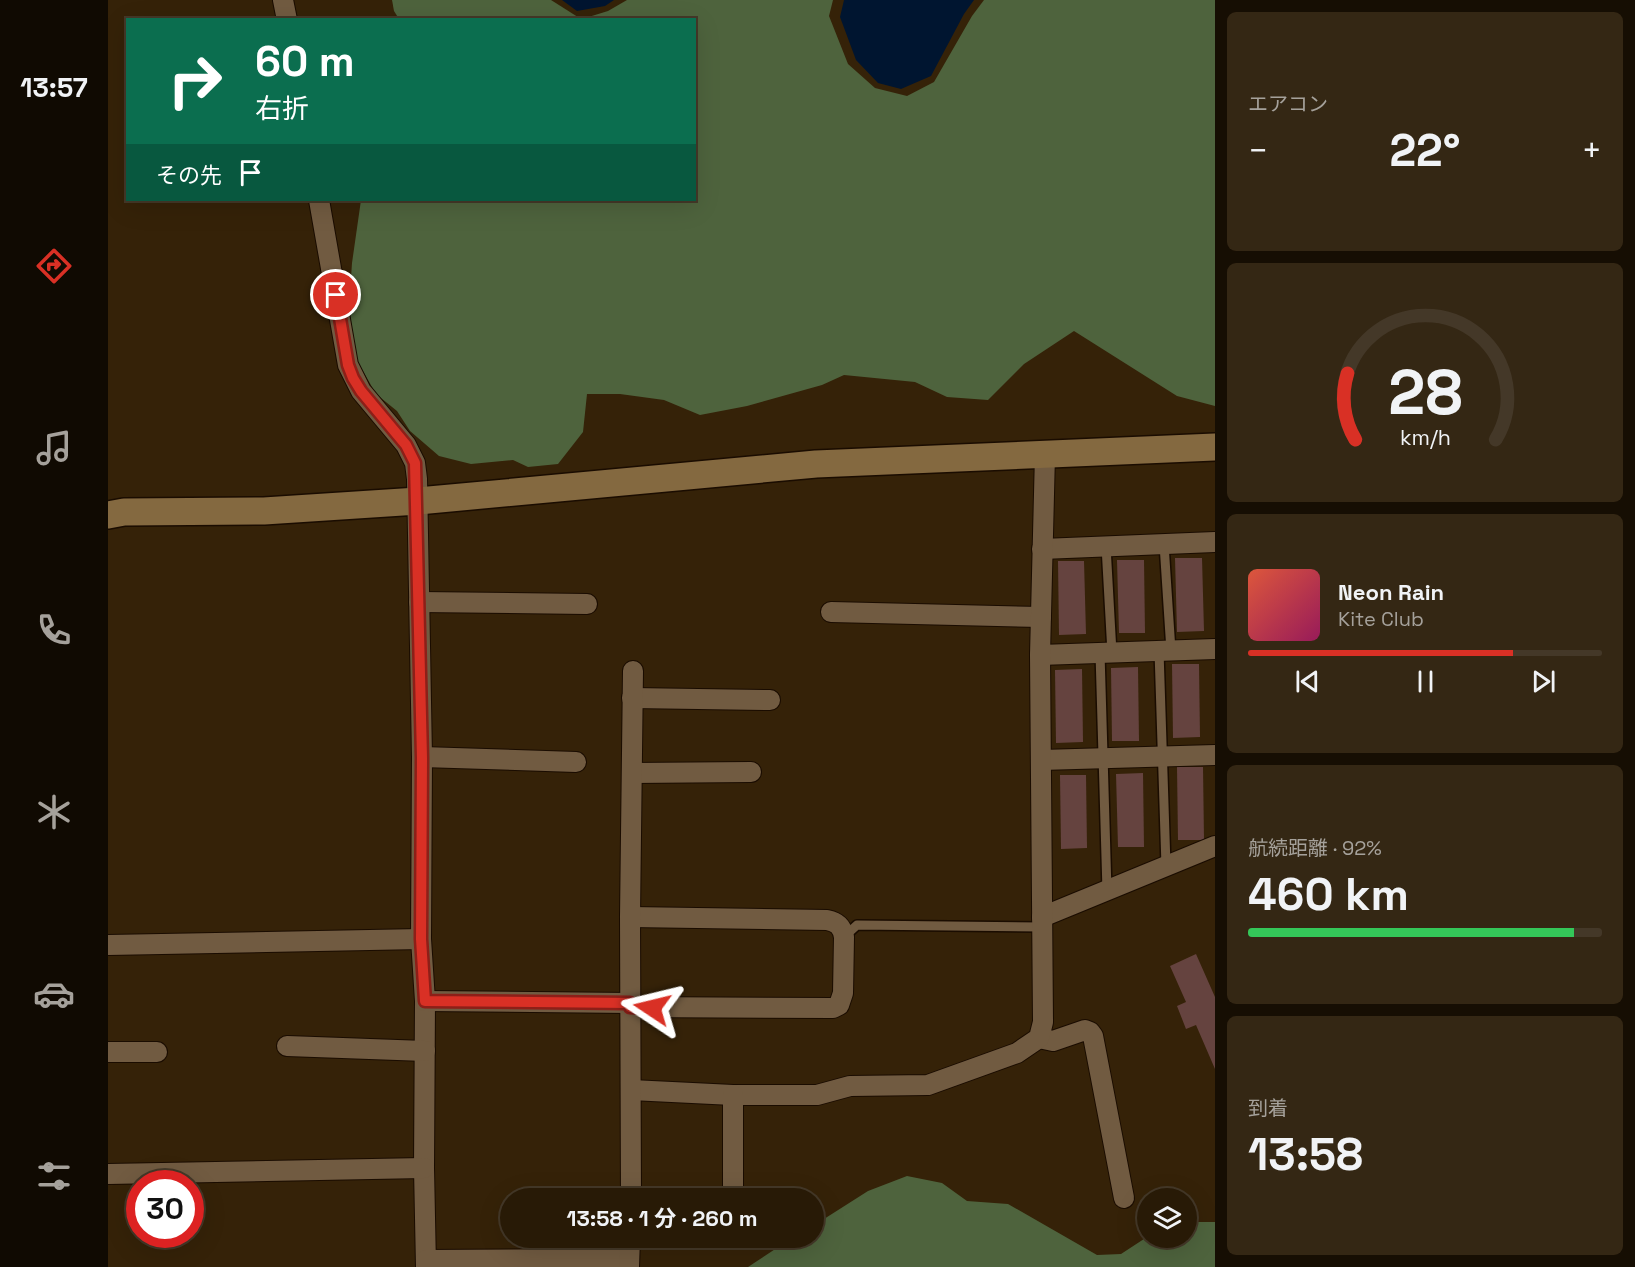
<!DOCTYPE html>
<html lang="ja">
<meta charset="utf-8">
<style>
:root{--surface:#281a06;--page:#342714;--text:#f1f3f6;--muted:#a5a19b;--line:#443828;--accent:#d93025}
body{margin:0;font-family:"Space Grotesk","Noto Sans JP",sans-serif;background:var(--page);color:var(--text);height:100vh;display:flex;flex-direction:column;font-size:22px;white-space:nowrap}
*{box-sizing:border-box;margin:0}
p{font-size:20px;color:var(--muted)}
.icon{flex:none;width:33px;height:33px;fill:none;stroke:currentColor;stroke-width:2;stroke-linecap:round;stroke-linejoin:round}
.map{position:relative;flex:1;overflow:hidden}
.drawer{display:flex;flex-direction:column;gap:12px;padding:12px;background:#160e03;width:420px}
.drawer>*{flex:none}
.guide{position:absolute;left:18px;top:18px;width:570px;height:183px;border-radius:0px;box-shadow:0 6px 24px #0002,0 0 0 2px var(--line);background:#0b6e4f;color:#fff;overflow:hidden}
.tools{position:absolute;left:1029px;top:1188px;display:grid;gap:12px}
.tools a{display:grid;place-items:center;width:60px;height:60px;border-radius:50%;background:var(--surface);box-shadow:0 6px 24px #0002,0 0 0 2px var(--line);font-size:30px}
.speed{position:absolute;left:18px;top:1170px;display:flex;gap:12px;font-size:30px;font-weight:700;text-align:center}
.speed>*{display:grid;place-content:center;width:78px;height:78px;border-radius:50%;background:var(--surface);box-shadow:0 6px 24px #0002,0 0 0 2px var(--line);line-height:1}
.speed .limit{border:9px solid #d22;background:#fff;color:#111}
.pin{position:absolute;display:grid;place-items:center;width:51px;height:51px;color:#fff;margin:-26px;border:3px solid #fff;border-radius:50%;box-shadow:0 2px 6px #0007}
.me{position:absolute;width:66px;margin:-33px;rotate:280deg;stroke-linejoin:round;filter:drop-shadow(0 0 4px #0008)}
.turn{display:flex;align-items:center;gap:21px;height:126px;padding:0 30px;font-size:27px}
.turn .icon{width:78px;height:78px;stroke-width:2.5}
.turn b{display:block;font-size:42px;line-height:51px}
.then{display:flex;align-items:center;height:57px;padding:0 30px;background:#0003;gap:12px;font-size:22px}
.big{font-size:45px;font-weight:700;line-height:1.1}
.drawer .widget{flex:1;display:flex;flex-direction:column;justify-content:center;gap:9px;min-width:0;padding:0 21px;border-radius:9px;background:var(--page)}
.drawer .dial{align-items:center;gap:0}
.dial svg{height:156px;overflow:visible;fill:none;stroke:var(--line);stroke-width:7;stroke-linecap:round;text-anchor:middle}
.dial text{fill:var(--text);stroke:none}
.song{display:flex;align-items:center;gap:18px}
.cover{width:72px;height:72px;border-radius:9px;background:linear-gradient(135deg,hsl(10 70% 55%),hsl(330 70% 35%))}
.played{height:6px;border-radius:3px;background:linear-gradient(90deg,var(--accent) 75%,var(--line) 75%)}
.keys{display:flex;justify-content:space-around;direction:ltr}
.heat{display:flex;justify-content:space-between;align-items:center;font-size:33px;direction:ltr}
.charge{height:9px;border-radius:4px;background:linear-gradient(90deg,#34c759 92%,var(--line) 0)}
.trip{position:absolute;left:392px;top:1188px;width:324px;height:60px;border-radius:30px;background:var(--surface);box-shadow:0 6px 24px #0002,0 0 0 2px var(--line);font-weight:700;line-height:60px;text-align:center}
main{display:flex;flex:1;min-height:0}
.dock{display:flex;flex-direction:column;width:108px;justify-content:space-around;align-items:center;background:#100a02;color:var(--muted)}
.dock .icon{width:42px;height:42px}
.dock .current{color:var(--accent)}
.dock b{font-size:27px;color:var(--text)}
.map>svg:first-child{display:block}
.forest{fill:#4e633d}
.water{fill:#001530}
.building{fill:#65433f}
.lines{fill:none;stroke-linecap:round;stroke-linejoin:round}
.lane-casing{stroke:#1a0c00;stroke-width:12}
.street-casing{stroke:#1a0c00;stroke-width:22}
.secondary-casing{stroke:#1a0c00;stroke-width:30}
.lane{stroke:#715b41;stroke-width:9}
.street{stroke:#715b41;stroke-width:20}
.secondary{stroke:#846940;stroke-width:27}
.route-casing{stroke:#8d1f18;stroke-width:15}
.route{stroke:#d93025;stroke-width:10}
</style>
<main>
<nav class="dock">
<b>13:57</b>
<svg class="icon current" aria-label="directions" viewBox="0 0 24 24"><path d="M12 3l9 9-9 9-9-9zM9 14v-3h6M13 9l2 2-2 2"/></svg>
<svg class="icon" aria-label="music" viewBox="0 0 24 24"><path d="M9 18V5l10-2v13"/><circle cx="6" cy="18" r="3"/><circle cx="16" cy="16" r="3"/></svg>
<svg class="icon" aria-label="phone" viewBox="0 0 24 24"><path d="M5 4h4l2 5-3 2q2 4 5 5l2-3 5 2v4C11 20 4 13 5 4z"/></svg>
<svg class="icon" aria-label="climate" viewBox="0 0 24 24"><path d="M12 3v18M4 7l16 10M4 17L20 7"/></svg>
<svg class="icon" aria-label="car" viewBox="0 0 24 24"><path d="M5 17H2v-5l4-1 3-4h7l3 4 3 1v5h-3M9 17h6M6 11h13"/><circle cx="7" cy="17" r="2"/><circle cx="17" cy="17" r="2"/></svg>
<svg class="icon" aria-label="filters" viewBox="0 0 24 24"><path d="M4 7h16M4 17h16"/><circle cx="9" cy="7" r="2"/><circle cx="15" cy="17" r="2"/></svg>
</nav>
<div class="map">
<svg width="1107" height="1267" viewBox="0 0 1107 1267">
<rect width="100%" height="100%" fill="#352208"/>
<g class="forest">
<polygon points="284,0 443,0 473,19 291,19 286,11"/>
<polygon points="519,0 725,0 721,16 740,64 767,88 799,96 826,82 864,16 876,0 1107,0 1107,406 1069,396 966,331 916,364 880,400 839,397 807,382 736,375 714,385 639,406 592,415 556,400 512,394 479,394 475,432 450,464 420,467 405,460 363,464 331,456 302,431 289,411 268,394 248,359 241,307 244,263 253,200 586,200 586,20 474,19 500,11"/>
<polygon points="799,1176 834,1183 859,1201 900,1204 989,1255 1013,1254 1039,1237 1078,1238 1079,1224 1088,1222 1107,1222 1107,1267 640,1267 684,1238 705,1238 705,1226 760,1191"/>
</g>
<g class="water">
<polygon points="454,0 506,0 497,6 469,11"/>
<polygon points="736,0 866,0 856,14 823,76 793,89 770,83 748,60 732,17"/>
</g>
<g class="building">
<polygon points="1067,558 1094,558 1096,631 1069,632"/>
<polygon points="1009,560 1036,560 1037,633 1011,633"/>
<polygon points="950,561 976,561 978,634 951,635"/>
<polygon points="1064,664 1091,664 1092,737 1065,738"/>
<polygon points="1030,667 1031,741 1004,741 1003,668"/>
<polygon points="974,669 975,742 948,743 947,670"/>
<polygon points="1069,767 1095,767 1096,840 1070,840"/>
<polygon points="1035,773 1036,847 1010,847 1008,774"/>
<polygon points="952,775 978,775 979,848 953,849"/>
<polygon points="1088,954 1107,997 1107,1069 1088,1025 1078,1029 1069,1006 1078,1002 1062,966"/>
</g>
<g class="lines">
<defs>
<g id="lane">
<polyline points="1056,544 1063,651"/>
<polyline points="998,546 1004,653"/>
<polyline points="1051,651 1058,866"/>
<polyline points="992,653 999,891"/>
<polyline points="737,936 749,925 934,927"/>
</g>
<g id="street">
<polyline points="175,0 179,20"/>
<polyline points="211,200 240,365 253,391 298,445 307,463 309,479 314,757 313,939 317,1001 316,1168 318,1267"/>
<polyline points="934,549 1107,542"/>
<polyline points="311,602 479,604"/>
<polyline points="723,612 933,617"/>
<polyline points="932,655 1107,649"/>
<polyline points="524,698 662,700"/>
<polyline points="314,757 468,762"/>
<polyline points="933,760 1107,755"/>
<polyline points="524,773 643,772"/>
<path d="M522,917L719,920C729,922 734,926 736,937L735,993L731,1005L725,1008L522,1007"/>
<polyline points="934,917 1107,846"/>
<polyline points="0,945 313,939"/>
<polyline points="317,1001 522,1003"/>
<polyline points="931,1038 945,1041 977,1030 982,1032 985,1036 1016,1198"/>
<polyline points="179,1046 317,1051"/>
<polyline points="0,1052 49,1052"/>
<polyline points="523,1090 625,1095 709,1095 742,1086 820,1085 909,1053 931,1038 935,1022 932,655 937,454"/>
<polyline points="0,1174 316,1168"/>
<polyline points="523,1198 522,917 525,671"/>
<polyline points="625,1198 625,1095"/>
<polyline points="318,1260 521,1259"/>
<polyline points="521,1267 522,1238"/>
</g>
<polyline id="secondary" points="0,515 16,512 156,511 310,501 708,464 1107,447"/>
</defs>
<use href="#lane" class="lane-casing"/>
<use href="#street" class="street-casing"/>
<use href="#secondary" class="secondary-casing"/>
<use href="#lane" class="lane"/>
<use href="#street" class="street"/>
<use href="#secondary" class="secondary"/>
</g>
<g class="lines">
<defs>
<polyline id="route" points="228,295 240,365 245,378 253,391 298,445 307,463 314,758 313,939 317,1001 522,1003 522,1007 544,1008"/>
</defs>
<use href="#route" class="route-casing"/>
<use href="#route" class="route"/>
</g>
</svg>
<div class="tools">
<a><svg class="icon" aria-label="layers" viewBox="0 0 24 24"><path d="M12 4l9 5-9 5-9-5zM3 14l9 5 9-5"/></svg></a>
</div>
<div class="speed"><div class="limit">30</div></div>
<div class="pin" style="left:228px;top:295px;background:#d93025"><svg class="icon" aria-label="arrive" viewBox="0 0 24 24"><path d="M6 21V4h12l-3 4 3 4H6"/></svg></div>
<svg class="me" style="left:544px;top:1008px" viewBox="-20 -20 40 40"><path d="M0-17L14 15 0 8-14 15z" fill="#d93025" stroke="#fff" stroke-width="4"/></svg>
<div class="trip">13:58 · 1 分 · 260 m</div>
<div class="guide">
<div class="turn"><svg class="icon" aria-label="right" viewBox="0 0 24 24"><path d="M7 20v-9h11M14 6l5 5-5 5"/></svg><div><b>60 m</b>右折</div></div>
<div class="then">その先<svg class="icon" aria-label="arrive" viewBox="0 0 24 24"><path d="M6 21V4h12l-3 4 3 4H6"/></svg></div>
</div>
</div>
<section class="drawer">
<div class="widget"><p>エアコン</p>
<div class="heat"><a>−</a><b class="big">22°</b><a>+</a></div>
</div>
<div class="widget dial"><svg viewBox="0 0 100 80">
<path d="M14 69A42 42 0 1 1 86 69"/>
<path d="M14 69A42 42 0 0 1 10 35" stroke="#d93025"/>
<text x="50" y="56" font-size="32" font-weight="700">28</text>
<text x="50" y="72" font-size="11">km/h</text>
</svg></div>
<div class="widget">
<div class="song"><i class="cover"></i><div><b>Neon Rain</b><p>Kite Club</p></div></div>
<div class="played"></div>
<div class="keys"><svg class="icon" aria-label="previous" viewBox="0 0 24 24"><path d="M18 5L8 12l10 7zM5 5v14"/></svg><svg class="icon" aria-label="pause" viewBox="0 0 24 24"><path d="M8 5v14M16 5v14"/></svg><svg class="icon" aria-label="next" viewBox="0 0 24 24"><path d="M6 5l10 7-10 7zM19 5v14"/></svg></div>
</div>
<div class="widget"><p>航続距離 · 92%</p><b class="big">460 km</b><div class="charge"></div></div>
<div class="widget"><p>到着</p><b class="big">13:58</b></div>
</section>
</main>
